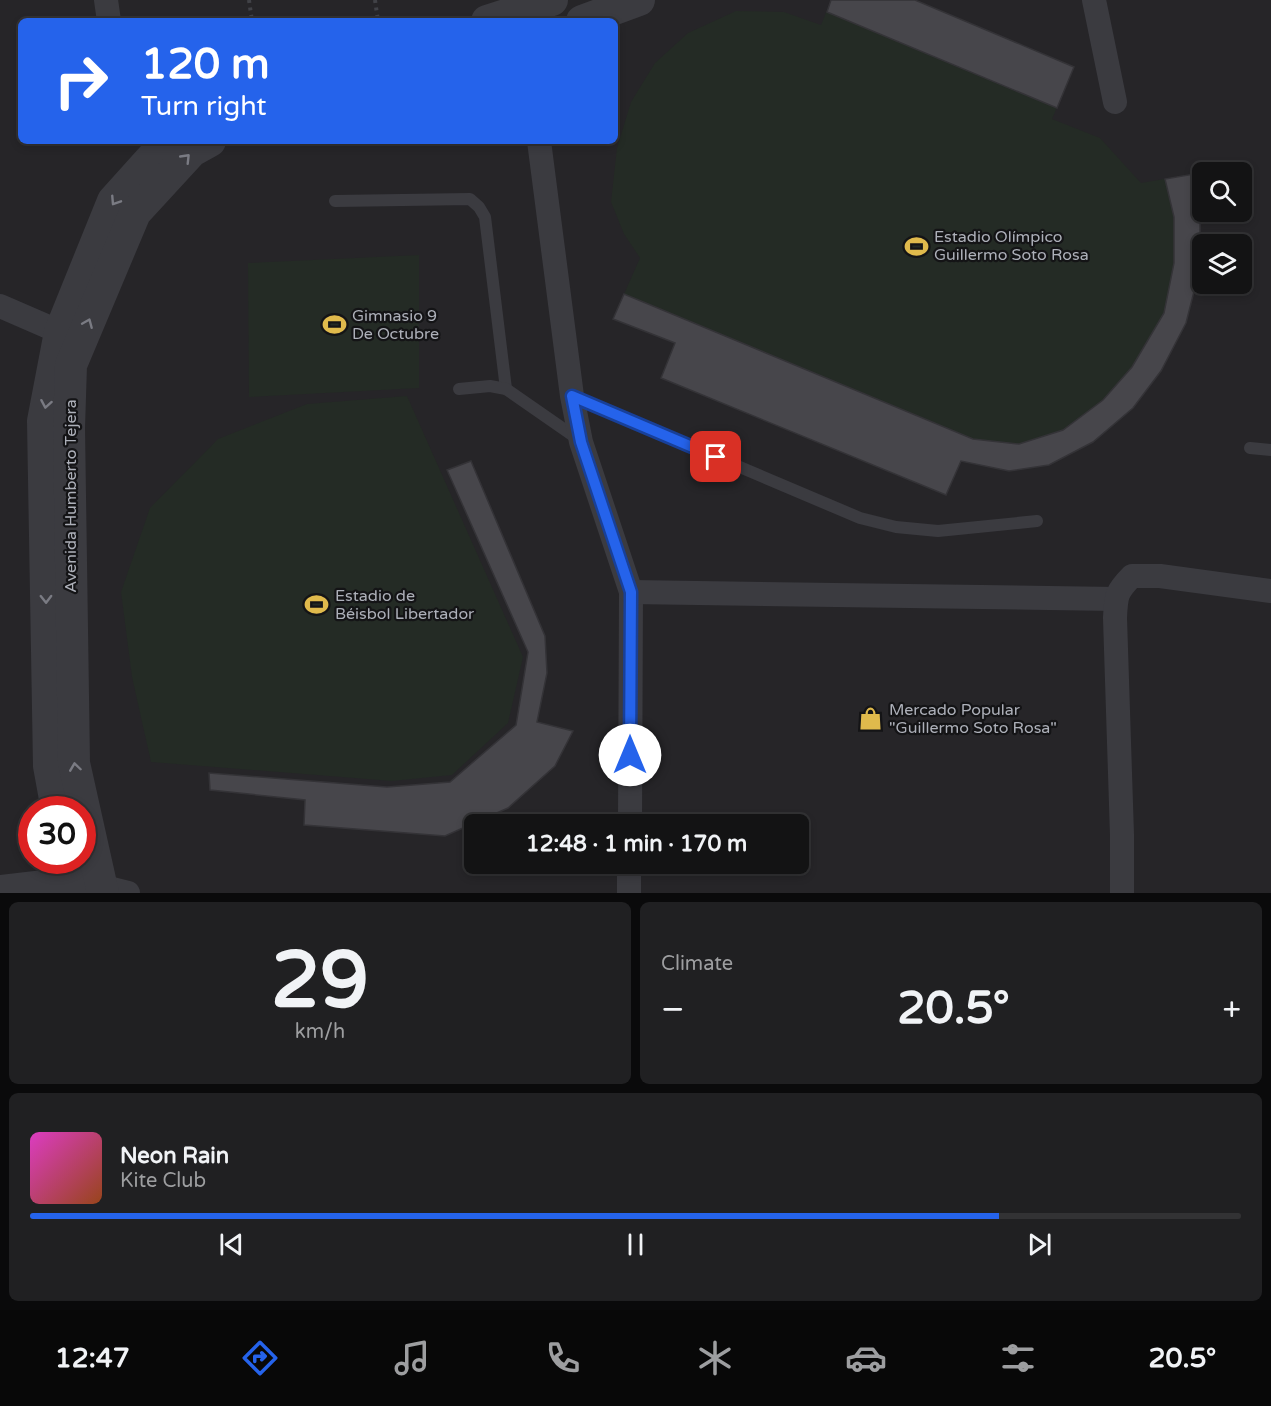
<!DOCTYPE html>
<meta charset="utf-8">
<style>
:root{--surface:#131314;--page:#202022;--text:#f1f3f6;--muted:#9d9ea0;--line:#323234;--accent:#2563eb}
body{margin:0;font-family:"Varela Round",sans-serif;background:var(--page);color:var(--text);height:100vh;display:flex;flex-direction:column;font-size:22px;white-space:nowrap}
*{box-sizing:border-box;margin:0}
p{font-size:20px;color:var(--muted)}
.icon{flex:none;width:33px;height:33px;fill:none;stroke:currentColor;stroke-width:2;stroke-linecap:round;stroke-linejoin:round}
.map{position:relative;height:893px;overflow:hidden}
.drawer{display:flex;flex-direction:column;gap:9px;padding:9px;background:#0a0a0b;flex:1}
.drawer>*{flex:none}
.hud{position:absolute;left:18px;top:18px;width:600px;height:126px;border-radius:9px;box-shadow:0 3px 9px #0003,0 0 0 2px var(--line);background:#2563eb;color:#fff;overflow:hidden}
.fabs{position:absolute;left:1192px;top:162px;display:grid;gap:12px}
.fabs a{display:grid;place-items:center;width:60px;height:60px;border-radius:9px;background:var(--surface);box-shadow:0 3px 9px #0003,0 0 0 2px var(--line);font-size:30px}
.speed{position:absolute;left:18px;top:796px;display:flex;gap:12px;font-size:30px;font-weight:700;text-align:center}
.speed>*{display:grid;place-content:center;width:78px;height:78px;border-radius:50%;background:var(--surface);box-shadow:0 3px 9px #0003,0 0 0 2px var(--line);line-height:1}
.speed .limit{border:9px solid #d22;background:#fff;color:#111}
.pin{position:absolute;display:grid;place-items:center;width:51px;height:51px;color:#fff;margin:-26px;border-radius:12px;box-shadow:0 3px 9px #0006}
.me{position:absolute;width:66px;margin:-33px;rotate:0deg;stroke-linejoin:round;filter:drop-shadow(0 0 4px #0008)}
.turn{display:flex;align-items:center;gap:21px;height:126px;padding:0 24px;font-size:27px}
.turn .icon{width:78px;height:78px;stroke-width:2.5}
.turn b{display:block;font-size:42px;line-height:51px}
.big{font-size:45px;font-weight:800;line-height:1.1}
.drawer .card{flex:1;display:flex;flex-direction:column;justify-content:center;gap:9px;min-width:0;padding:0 21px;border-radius:9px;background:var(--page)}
.drawer .dial{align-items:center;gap:0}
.dial b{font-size:78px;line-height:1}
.song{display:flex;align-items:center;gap:18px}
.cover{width:72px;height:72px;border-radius:9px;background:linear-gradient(135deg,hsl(310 70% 55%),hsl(20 70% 35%))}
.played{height:6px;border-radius:3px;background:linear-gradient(90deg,var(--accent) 80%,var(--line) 80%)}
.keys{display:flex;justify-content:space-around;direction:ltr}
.heat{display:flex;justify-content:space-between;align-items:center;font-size:33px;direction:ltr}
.drawer .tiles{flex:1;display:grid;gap:9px;grid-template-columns:1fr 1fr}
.card:last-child{grid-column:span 2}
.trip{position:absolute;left:464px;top:814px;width:345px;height:60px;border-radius:9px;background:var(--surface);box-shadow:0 3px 9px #0003,0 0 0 2px var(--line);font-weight:800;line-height:60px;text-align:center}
.menu{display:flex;height:96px;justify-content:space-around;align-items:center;background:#080808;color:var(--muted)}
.menu .icon{width:42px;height:42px}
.menu .active{color:var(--accent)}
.menu b{font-size:27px;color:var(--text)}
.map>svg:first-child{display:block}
.built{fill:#262528;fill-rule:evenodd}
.green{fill:#242b25}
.building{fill:#47464b;stroke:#343337;stroke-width:1.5}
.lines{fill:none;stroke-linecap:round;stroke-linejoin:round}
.path{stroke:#414247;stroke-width:4;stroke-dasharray:3 4.5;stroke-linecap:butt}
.service{stroke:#3b3b40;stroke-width:12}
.minor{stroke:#3b3b40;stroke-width:24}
.tertiary{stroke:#3b3b40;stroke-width:32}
.oneway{stroke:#7a7b83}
.route-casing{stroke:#184099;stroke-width:15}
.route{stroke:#2563eb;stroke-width:10}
.labels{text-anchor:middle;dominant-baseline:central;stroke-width:4.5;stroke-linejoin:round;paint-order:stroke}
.poi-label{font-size:16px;fill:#adb0b9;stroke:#141416;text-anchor:start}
.street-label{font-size:16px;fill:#adb0b9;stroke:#141416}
</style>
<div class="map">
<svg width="1271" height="893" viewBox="0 0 1271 893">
<rect width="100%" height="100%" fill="#19191b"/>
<path class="built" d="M0,0H1271V893H0ZM21,21H615V141H21ZM1203,172H1242V212H1203ZM1203,244H1242V284H1203ZM32,810H82V861H32ZM474,825H798V864H474Z"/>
<g class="green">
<polygon points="831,0 915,0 1074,67 1052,119 1100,138 1141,183 1194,174 1200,216 1200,268 1161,371 1133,408 1093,442 1049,465 1009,471 961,461 946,495 661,378 675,343 613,319 640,258 624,234 611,202 617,148 631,102 655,63 688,33 736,11 784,12 821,25"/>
<polygon points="419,255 419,388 249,397 248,263"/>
<polygon points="407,396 523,657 508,723 452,775 392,781 151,762 132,677 121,592 150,508 218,439 307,404"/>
</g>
<g class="building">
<polygon points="831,0 915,0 1074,67 1057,108 827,12"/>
<polygon points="1194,174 1200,216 1200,268 1186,323 1161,371 1133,408 1093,442 1049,465 1009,471 961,461 946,495 661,378 675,343 613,319 624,294 973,439 1019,444 1063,430 1103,400 1132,367 1164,313 1174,263 1174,217 1165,179"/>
<polygon points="471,461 545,636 547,673 537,722 573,731 555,766 508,808 445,836 304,825 305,800 210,790 209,773 387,787 450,782 516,725 528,652 447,470"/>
</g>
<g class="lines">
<g class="path">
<polyline points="249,0 252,21"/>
<polyline points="375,0 378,21"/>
</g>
<g class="service">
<polyline points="335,201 470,199 479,207 485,217 506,389"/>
<polyline points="459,389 490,386 506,389 578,439"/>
<polyline points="572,396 860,518 896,527 938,531 1037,521"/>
<polyline points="1250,448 1271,450"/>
</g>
<g class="minor">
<polyline points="106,0 109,21"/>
<polyline points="1094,0 1115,102"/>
<polyline points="539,141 572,396 581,442 631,592 630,825"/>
<polyline points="0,306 60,332"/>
<polyline points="631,592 1116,599"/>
<polyline points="100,886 128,893"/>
<polyline points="629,893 629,864"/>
<path d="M1122,893V835L1115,618C1116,596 1116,592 1132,576H1160L1271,591"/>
</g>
<g class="tertiary">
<polyline points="487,21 552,0"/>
<polyline points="582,21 639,0"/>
<polyline points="57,810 49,766 43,421 60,332 113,201 167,141"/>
<polyline points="0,891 70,883 100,886"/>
<polyline points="103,893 74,763 69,428 71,365 135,213 192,151 210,141"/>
</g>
</g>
<defs><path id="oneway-chevron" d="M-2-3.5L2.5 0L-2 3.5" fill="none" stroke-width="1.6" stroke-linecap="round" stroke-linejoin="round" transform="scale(1.5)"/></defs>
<g class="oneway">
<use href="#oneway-chevron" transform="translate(186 158) rotate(-46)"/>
<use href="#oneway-chevron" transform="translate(115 201) rotate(123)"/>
<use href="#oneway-chevron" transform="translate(88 323) rotate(-67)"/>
<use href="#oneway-chevron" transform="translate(46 404) rotate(100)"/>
<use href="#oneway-chevron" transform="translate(46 599) rotate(89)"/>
<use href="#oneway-chevron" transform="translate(75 767) rotate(-98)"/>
</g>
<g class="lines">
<defs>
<polyline id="route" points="630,755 631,592 581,442 572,396 716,457"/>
</defs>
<use href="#route" class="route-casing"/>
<use href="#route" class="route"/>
</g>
<defs>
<symbol id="stadium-bare" viewBox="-9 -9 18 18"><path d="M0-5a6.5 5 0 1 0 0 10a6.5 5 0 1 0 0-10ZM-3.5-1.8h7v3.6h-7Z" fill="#e0ba4c" stroke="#141416" stroke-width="2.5" paint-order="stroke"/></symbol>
<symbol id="shop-bare" viewBox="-9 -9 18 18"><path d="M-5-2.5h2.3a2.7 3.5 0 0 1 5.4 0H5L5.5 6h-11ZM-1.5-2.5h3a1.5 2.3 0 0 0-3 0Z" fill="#e0ba4c" stroke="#141416" stroke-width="2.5" paint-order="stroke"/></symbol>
</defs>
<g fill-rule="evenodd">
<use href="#stadium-bare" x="900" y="230" width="33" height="33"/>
<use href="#stadium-bare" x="318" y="308" width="33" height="33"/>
<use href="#stadium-bare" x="300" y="588" width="33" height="33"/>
<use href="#shop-bare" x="854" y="702" width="33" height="33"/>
</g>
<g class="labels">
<g class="poi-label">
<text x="934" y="237">Estadio Olímpico<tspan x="934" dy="18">Guillermo Soto Rosa</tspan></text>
<text x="352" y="316">Gimnasio 9<tspan x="352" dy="18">De Octubre</tspan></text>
<text x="335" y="596">Estadio de<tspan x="335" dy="18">Béisbol Libertador</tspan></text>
<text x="889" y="710">Mercado Popular<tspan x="889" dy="18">"Guillermo Soto Rosa"</tspan></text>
</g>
<g class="street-label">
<text transform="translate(71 496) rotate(-90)">Avenida Humberto Tejera</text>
</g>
</g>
</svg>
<div class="fabs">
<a><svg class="icon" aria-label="search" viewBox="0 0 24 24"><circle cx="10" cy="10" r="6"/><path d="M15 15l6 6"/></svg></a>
<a><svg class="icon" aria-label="layers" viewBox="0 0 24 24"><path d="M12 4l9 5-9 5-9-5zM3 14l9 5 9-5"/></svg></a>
</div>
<div class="speed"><div class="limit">30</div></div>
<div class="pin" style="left:716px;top:457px;background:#d93025"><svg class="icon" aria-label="arrive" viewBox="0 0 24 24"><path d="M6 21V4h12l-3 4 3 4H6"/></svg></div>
<svg class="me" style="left:630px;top:755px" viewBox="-20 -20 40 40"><circle r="19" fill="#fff"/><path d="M0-13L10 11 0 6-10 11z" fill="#2563eb"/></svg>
<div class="trip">12:48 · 1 min · 170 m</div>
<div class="hud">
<div class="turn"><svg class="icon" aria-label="right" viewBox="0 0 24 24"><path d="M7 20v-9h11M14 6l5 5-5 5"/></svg><div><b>120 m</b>Turn right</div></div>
</div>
</div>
<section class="drawer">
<div class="tiles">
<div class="card dial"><b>29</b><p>km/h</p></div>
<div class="card"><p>Climate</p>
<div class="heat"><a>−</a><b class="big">20.5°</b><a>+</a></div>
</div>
<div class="card">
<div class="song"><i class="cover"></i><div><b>Neon Rain</b><p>Kite Club</p></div></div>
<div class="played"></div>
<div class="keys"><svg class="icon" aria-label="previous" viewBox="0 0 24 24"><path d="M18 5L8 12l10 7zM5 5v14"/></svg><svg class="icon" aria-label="pause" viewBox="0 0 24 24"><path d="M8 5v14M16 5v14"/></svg><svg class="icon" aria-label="next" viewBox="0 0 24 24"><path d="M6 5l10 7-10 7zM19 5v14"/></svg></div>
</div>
</div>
</section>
<nav class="menu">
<b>12:47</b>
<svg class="icon active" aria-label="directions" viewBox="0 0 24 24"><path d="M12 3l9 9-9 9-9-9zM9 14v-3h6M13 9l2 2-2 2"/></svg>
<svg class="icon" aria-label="music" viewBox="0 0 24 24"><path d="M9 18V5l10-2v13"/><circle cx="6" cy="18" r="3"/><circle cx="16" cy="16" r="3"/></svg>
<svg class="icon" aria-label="phone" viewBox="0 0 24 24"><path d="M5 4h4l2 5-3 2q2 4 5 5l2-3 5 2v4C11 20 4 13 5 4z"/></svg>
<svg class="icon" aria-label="climate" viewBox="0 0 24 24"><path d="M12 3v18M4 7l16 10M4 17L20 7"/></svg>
<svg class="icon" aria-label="car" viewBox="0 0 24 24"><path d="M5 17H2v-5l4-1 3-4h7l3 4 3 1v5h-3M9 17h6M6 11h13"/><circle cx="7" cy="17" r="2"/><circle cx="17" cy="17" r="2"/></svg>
<svg class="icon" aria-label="filters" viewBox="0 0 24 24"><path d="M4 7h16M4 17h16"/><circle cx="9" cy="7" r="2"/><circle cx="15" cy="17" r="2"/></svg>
<b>20.5°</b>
</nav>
